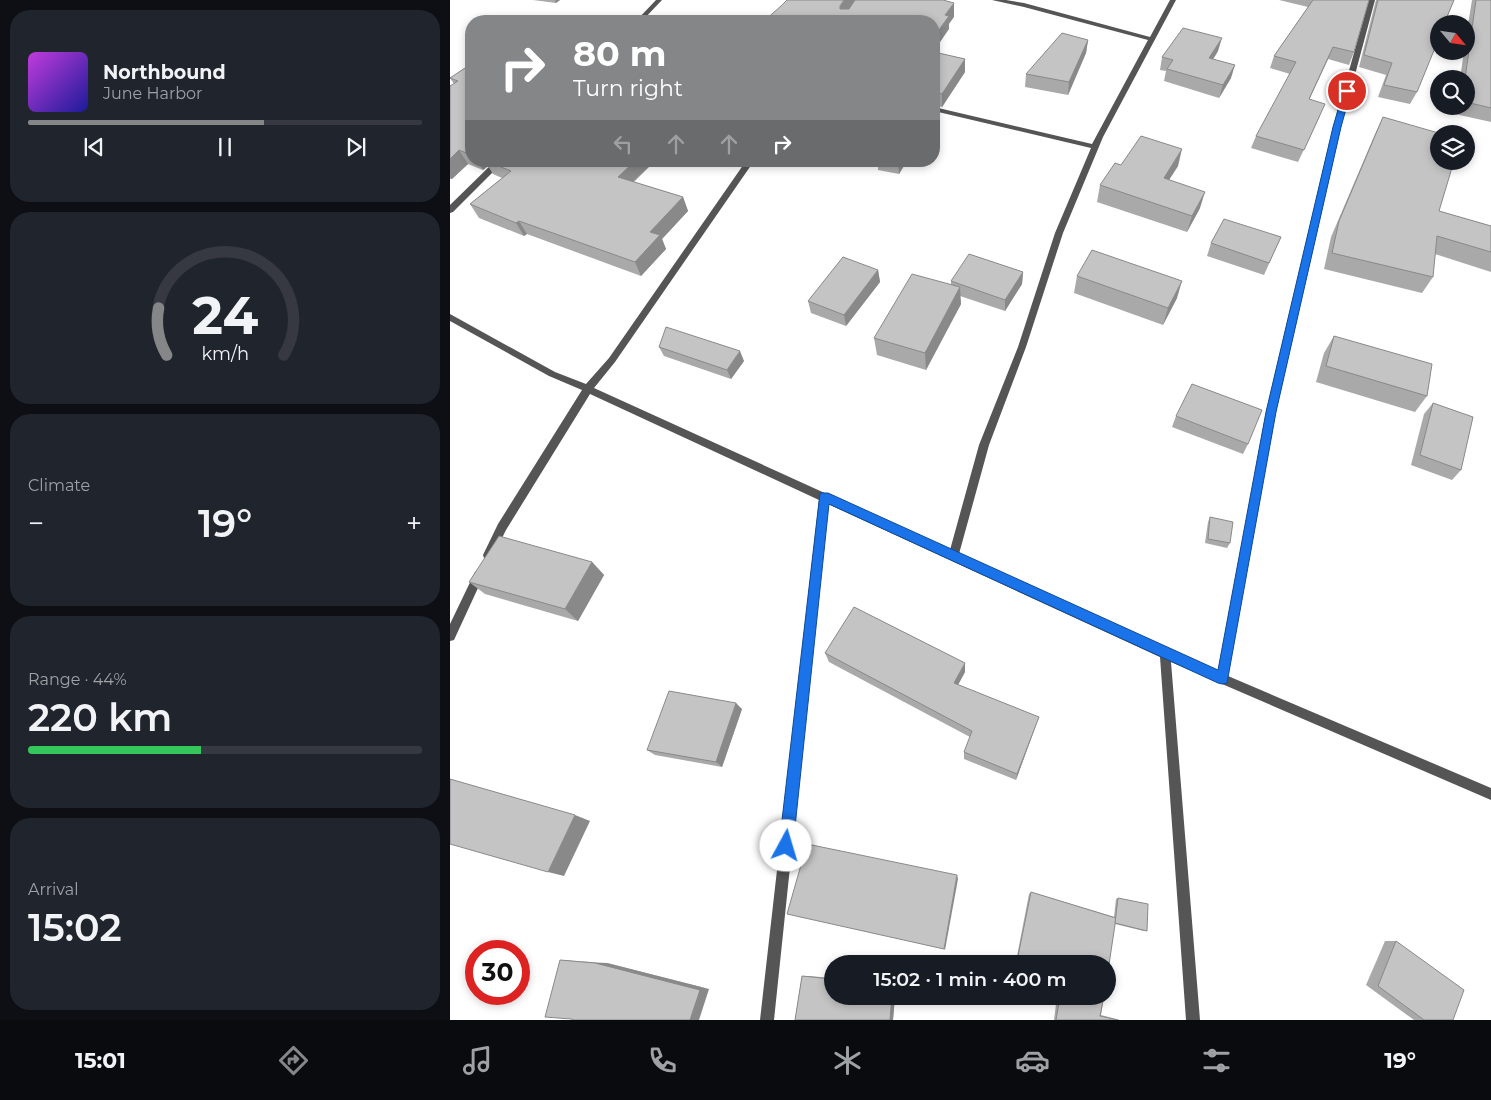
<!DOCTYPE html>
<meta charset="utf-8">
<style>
:root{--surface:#171b24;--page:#20242c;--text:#f1f3f6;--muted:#9ea1a6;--line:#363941;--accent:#858687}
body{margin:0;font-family:Montserrat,sans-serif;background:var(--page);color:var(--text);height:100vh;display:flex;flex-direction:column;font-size:19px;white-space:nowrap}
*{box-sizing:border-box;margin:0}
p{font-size:16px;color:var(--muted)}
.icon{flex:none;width:28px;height:28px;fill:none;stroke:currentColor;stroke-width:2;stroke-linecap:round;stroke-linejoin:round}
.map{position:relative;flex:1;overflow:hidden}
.details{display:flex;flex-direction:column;gap:10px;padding:10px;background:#0d0f14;width:450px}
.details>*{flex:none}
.hud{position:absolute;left:15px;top:15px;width:475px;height:152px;border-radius:20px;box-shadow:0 2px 8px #0003;background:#858687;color:#fff;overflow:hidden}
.needle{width:32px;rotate:119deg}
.tools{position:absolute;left:980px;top:15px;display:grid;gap:10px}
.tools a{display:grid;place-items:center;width:45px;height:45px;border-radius:50%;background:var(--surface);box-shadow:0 2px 8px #0003;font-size:25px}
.speed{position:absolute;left:15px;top:940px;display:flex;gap:10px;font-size:25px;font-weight:700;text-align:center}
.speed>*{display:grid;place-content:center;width:65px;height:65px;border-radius:50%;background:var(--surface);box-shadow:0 2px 8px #0003;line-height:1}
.speed .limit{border:8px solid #d22;background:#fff;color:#111}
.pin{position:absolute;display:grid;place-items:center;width:42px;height:42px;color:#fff;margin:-21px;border:2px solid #fff;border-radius:50%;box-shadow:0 1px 5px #0007}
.me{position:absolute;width:55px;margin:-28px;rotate:6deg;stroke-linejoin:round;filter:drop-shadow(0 0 4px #0008)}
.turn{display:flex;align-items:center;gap:18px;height:105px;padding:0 25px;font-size:22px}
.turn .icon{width:65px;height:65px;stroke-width:2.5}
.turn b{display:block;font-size:35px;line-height:42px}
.lanes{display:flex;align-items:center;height:48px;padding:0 25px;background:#0003;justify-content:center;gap:25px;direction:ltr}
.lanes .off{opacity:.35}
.big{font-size:38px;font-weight:600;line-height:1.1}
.details .widget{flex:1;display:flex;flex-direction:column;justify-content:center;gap:8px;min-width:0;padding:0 18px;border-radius:20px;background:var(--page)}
.details .dial{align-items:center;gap:0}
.dial svg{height:130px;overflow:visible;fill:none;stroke:var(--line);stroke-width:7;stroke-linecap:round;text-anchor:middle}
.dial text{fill:var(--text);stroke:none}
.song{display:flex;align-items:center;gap:15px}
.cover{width:60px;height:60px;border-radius:8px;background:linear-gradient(135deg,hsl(290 70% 55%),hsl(240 70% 35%))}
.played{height:5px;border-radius:2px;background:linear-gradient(90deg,var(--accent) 60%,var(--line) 60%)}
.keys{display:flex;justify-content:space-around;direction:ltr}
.heat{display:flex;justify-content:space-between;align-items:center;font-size:28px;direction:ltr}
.charge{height:8px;border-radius:4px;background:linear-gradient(90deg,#34c759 44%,var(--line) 0)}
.trip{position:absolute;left:374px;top:955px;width:292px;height:50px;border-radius:25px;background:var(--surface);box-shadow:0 2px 8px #0003;font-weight:600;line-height:50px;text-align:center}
.dock{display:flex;height:80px;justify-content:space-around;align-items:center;background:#090b0e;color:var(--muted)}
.dock .icon{width:35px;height:35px}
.dock .active{color:var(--accent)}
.dock b{font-size:22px;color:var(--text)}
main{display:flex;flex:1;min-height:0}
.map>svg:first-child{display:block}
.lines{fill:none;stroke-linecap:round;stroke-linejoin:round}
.street{fill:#555;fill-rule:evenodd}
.wall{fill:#a9a9a9}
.shaded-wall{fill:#898989}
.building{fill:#c4c4c4;stroke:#898989}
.route{fill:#1a73e8;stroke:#114b97}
</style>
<main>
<section class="details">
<div class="widget">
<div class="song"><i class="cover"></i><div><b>Northbound</b><p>June Harbor</p></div></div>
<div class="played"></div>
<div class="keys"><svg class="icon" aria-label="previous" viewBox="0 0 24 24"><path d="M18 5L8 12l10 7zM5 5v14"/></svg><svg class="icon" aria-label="pause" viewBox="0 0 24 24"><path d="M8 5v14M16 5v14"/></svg><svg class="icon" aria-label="next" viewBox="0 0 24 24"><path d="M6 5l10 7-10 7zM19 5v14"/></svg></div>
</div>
<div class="widget dial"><svg viewBox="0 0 100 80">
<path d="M14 69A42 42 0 1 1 86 69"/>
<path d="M14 69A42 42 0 0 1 9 40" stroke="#858687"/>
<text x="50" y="56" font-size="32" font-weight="700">24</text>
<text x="50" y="72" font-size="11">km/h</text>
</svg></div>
<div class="widget"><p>Climate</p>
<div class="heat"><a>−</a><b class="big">19°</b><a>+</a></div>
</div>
<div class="widget"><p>Range · 44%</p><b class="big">220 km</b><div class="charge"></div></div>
<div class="widget"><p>Arrival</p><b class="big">15:02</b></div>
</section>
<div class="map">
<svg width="1041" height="1020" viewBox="0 0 1041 1020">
<rect width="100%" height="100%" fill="#fff"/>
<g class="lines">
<g class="street">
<polygon points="206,0 212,0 192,21 186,21"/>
<polygon points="542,0 556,0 574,3 700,37 720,0 726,0 653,137 613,233 576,347 539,445 509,554 768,671 816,412 883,127 919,0 925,0 891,127 826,412 778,676 1041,788 1041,800 721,662 750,1020 736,1020 710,657 378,504 324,1020 310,1020 369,500 140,394 56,530 42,558 38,560 34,558 33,555 48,524 132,390 99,376 0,321 0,314 105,372 136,384 159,358 296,161 304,161 165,362 144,388 500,550 529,445 568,347 605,233 641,148 484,111 484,107 642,144 698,40 574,7"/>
<polygon points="45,161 54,161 3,212 0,213 0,205"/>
<polygon points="29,570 33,572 34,575 4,640 0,641 0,624 25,572"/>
</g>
</g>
<g class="wall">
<polygon points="83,0 110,0 106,3"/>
<polygon points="829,0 919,0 904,52 899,65 878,59 859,99 870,116 848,162 801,148 806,136 840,74 820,68 824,56 858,7"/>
<polygon points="926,0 1004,0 967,92 960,104 928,97 936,75 909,67"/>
<polygon points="1022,0 1041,0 1041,122 1005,114 1006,106 1016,106 1016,79 1010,79 1014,51 1016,51 1016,37"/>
<polygon points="638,40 636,53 618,95 575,87 576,74"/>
<polygon points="768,51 763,59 781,78 769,98 714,81 716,71 710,70 712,57"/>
<polygon points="484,52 515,59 515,72 492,107 487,106 488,114 484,120"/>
<polygon points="21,64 21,161 205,161 184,182 233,197 238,211 212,239 216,249 191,276 77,234 74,236 29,218 20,204 52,178 43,174 38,166 33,170 18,164 2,179 0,179 0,86 4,84 0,78"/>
<polygon points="933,117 989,211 1041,226 1041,272 985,254 983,277 972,293 874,269 881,237 925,134"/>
<polygon points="244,161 257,161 254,164"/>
<polygon points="398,161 457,161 449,174 428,170 428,167"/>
<polygon points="671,165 728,166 719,180 750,208 737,232 647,202 650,185"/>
<polygon points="831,237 814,275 757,256 761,243"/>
<polygon points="428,270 430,282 396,326 361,313 358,301"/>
<polygon points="573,272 572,284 555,311 510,296 511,304 476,370 427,355 424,338 501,284 501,281"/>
<polygon points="627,276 727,298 713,325 624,293"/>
<polygon points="884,336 977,396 965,412 866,382 874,353"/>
<polygon points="209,347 294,361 281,379 214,356"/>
<polygon points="983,403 1011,470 1002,480 961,465 974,414"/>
<polygon points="726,416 798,444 793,454 722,427"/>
<polygon points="760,517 780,543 777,548 755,543 758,522"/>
<polygon points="142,562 154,575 128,621 35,594 19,582"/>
<polygon points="375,653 515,672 508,685 586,725 566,780 514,759 514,752 520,737 379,662"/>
<polygon points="292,709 272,767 205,755 197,750"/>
<polygon points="581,892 664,917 666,899 668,898 697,931 694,931 665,924 658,964 592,964 567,956 579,894"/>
<polygon points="935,941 946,941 1003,1020 964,1020 916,985"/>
<polygon points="110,960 157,963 259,989"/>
<polygon points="352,976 359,976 382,978 382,996 445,996 443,1020 345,1020"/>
<polygon points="607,996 654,996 651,1015 670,1020 604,1020"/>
</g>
<g class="shaded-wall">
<polygon points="105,0 110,0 106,3"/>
<polygon points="394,0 406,0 391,20 390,6"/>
<polygon points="504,3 504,17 499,24 499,29 484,51 484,37 495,15"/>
<polygon points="772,38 768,51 756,71 759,58"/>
<polygon points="638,40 636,53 618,95 619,82"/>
<polygon points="883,47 878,59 854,111 859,99"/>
<polygon points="515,59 515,72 492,107 492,94"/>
<polygon points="785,65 781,78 769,98 773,85"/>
<polygon points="487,100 488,114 484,120 484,106"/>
<polygon points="732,149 728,166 709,195 714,178"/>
<polygon points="9,150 18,164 2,179 0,177 0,159"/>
<polygon points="27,161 35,161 38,166 33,170"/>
<polygon points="185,161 205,161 174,190 168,177"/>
<polygon points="448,161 457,161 449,174"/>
<polygon points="755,192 750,208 737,232 742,216"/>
<polygon points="233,197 238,211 212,239 216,249 191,276 185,262 200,232"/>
<polygon points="69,221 77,234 74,236 66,223"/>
<polygon points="428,270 430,282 396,326 394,315"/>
<polygon points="573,272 572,284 555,311 555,300"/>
<polygon points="732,281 727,298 713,325 718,308"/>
<polygon points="510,287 511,304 476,370 475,353"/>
<polygon points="290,351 294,361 281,379 277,370"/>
<polygon points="142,562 154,575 128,621 115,609"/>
<polygon points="515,663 515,672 504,692 504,683"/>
<polygon points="286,703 292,709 272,767 266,762"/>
<polygon points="589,717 586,725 566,780 567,774"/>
<polygon points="125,815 140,821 114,876 98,872"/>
<polygon points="507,875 508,879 495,950 494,949"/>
<polygon points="145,963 157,963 259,989 249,1020 240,1020"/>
<polygon points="442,996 445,996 443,1020 440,1020"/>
</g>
<g class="building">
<polygon points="337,0 394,0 390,6 390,9 399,9 405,0 493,0 504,3 495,15 499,16 484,37 484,21 314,21 331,6"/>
<polygon points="863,0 919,0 904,52 883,47 859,99 875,104 854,150 806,136 846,62 824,56"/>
<polygon points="928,0 1004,0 994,24 989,24 989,38 967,92 934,85 942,63 914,55"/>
<polygon points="1026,0 1041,0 1041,108 1016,102 1016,79 1015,79"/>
<polygon points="733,28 772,38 759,58 785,65 773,85 717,69 723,60 712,57"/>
<polygon points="612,33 638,40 619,82 576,74"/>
<polygon points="484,52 515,59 492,94 484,92"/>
<polygon points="21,64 21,155 9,150 0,159 0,86 8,81 0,78"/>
<polygon points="484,99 487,100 484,106"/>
<polygon points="933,117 992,134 989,134 989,161 1004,161 989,211 1041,226 1041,252 987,236 983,277 882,253 889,221"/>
<polygon points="691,136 732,149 714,178 755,192 742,216 650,185 665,163 671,165"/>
<polygon points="36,161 185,161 168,177 233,197 200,232 210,235 185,262 69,221 66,223 20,204 61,171"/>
<polygon points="774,219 831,237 819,263 761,243"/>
<polygon points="642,250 732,281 718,308 627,276"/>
<polygon points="519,254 573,272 555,300 501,281"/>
<polygon points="393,257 428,270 394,315 358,301"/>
<polygon points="462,274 510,287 475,353 424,338"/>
<polygon points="216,327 290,351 277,370 209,347"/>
<polygon points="884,336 982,364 977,396 876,366"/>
<polygon points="742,384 812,410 798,444 726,416"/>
<polygon points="983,403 1023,417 1011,470 970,455"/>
<polygon points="760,517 783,522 780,543 758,539"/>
<polygon points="49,536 142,562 115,609 19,582"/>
<polygon points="404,607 515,663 504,683 589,717 567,774 514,752 522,731 375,653"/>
<polygon points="219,691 286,703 266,762 197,750"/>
<polygon points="0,779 125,815 98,872 0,844"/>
<polygon points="357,844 507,875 494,949 337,914"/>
<polygon points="581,892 666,918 658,971 658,964 593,964 568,956"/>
<polygon points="668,898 698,904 697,931 665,923"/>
<polygon points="946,941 1014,990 1003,1020 974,1020 928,986"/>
<polygon points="110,960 145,963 250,990 240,1020 124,1020 121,1019 95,1017"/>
<polygon points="352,976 382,979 382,996 442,996 440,1020 345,1020"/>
<polygon points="610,996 654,996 650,1016 668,1020 606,1020"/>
</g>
<polygon class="route" points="894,89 901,91 891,127 826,412 777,683 772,684 768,683 379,504 343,846 341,851 336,853 331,851 329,846 370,493 378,493 768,670 816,412 883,127"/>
</svg>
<div class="tools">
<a><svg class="needle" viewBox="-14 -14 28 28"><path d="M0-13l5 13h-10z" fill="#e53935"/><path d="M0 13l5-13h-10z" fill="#9ea1a6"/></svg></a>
<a><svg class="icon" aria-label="search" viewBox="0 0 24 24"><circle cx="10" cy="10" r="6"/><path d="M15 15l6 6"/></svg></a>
<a><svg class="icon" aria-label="layers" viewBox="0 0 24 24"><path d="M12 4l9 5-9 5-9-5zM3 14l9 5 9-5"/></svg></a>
</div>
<div class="speed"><div class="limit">30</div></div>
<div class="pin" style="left:897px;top:91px;background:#d93025"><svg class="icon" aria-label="arrive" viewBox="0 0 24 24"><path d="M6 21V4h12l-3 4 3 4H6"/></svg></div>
<svg class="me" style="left:336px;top:846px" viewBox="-20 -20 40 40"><circle r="19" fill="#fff"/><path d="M0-13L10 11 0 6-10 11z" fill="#1a73e8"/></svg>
<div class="trip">15:02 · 1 min · 400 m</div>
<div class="hud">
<div class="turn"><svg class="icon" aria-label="right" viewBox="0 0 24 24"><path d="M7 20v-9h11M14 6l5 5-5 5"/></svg><div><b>80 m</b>Turn right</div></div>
<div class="lanes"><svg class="icon off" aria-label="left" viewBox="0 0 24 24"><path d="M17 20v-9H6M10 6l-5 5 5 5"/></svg><svg class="icon off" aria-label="ahead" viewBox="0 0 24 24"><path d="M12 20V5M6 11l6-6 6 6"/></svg><svg class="icon off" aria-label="ahead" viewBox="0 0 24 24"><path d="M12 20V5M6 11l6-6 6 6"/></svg><svg class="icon" aria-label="right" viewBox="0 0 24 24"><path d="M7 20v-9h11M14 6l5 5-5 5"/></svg></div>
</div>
</div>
</main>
<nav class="dock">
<b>15:01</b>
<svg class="icon active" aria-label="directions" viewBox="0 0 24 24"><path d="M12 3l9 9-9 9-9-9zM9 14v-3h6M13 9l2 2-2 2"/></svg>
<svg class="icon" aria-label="music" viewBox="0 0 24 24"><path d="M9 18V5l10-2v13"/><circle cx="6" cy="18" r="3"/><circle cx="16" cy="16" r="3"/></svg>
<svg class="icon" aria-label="phone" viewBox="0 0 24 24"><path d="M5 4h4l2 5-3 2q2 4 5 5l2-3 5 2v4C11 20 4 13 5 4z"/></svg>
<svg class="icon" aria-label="climate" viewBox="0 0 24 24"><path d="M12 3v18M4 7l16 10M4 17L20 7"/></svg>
<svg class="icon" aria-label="car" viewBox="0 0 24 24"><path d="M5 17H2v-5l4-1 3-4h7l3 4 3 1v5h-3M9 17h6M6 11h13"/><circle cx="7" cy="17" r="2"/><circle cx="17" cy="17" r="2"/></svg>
<svg class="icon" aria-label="filters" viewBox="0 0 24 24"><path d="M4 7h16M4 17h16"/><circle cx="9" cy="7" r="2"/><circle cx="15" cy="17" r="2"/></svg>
<b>19°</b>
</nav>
